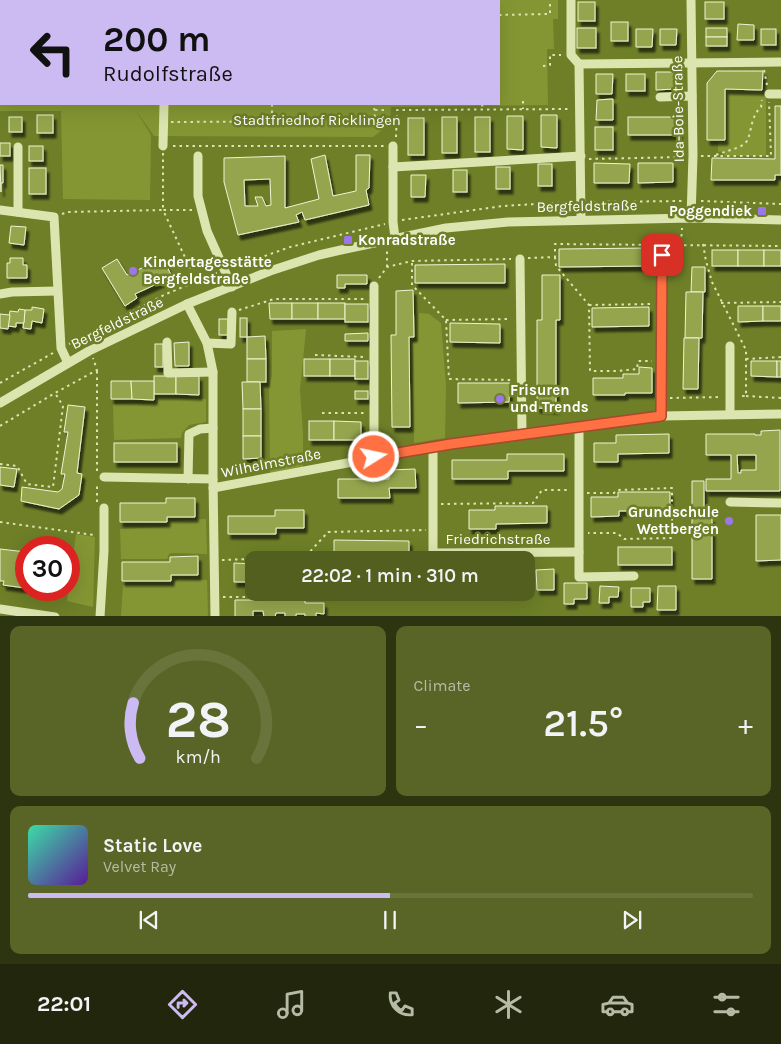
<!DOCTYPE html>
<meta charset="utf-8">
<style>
:root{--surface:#525f1e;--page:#586527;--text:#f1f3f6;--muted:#b5bba4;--line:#68743c;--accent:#ccbbf2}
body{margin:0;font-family:Karla,sans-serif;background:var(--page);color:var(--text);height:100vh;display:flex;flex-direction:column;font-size:19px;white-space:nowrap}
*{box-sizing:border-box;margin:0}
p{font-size:16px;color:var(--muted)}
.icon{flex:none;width:28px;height:28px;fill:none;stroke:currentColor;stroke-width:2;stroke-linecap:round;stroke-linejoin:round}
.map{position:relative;height:616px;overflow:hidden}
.sheet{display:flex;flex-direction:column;gap:10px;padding:10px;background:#2d3410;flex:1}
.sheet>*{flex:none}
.top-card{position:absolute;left:0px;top:0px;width:500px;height:105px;box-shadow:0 5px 20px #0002;background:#ccbbf2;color:#111;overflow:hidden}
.speed{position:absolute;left:15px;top:536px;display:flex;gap:10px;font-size:25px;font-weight:700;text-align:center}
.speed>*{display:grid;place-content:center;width:65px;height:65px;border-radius:50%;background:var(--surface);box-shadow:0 5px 20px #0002;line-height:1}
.speed .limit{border:8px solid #d22;background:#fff;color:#111}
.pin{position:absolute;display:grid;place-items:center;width:42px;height:42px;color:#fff;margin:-21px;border-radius:10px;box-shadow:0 2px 8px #0006}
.me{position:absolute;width:55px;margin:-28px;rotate:80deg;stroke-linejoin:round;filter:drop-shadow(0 0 4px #0008)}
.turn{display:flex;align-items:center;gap:18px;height:105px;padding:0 20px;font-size:22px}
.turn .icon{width:65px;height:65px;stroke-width:2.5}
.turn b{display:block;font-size:35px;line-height:42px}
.big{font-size:38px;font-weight:600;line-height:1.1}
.sheet .card{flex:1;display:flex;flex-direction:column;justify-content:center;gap:8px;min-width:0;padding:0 18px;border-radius:10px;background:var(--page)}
.sheet .dial{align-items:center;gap:0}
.dial svg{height:130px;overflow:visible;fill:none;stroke:var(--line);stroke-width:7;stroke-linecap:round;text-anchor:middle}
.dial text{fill:var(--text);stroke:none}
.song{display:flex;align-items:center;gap:15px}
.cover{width:60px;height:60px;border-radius:8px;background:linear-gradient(135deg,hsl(160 70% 55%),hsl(270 70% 35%))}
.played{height:5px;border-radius:2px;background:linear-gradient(90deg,var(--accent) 50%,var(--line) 50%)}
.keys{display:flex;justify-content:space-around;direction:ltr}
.heat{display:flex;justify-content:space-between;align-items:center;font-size:28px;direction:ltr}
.sheet .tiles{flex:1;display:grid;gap:10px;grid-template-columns:1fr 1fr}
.card:last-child{grid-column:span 2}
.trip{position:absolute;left:245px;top:551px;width:290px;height:50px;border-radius:10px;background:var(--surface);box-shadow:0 5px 20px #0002;font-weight:600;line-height:50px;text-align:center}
.tabs{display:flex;height:80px;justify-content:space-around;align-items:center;background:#21260c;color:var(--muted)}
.tabs .icon{width:35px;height:35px}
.tabs .selected{color:var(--accent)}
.tabs b{font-size:22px;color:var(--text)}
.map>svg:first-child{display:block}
.green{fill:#849633;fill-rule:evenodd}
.building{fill:#95a54d;stroke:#eef4d2;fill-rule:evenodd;filter:url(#shadow)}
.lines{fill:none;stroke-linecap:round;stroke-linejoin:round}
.path{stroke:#dce5af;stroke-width:2;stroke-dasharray:2.5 4;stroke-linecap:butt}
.minor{stroke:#dce5af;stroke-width:9}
.route-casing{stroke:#a6492c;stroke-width:12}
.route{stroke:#ff7043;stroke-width:9}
.poi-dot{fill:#9e76ec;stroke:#6e7f28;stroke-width:2}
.labels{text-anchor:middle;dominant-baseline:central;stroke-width:5;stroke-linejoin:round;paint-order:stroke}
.street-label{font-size:15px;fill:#fff;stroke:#6e7f28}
.park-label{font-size:15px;fill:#fff;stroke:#6e7f28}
.poi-label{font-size:15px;font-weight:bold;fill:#fff;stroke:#6e7f28;text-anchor:start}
</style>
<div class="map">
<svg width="781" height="617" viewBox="0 0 781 617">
<defs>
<filter id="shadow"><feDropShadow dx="3" dy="5" stdDeviation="1" flood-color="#0009"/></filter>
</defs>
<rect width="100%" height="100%" fill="#6e7f28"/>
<g class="green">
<path d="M0,0H558V19H553L554,49H547L548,105L391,107L390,124L373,137L154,136L135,109L151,135L150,200L63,199L61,111H0ZM1,1H499V104H1Z"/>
<polygon points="725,90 766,90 766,156 724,156 724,151 718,152 718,143 724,142"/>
<polygon points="419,313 429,314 441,323 446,385 445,438 414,443 413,342 418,341"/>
<polygon points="306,329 300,390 303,434 303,467 270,474 269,389 272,375 272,331"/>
<polygon points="158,397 206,399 206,422 189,425 182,433 181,438 114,440 113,404 158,403"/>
<polygon points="206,519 207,554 171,553 169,554 167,559 121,559 120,529 166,527 170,521"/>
<polygon points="76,534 95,537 93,607 67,601"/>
<polygon points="178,579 207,580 208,616 121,616 123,585 173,585"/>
</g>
<g class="building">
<rect x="578" y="2" width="17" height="19"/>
<rect x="705" y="2" width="19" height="17"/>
<rect x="611" y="22" width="17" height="19"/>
<polygon points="738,24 754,25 754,40 737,40"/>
<rect x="577" y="28" width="19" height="20"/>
<rect x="706" y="28" width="21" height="9"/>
<polygon points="636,29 653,29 652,47 636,47"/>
<polygon points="660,29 677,29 676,45 660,45"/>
<rect x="761" y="29" width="15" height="16"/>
<rect x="706" y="37" width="21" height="9"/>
<polygon points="717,71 763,71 762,90 725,89 725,140 707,140 707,83"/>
<polygon points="656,72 674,72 675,89 656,90"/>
<polygon points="596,74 613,74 612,94 596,94"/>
<rect x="626" y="74" width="19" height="17"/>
<polygon points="613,99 613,120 596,120 597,100"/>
<polygon points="775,106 781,106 781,175 775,175 775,180 711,180 712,158 775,159"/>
<rect x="37" y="115" width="16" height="18"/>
<polygon points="541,115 557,115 557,148 541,147"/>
<polygon points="507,116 523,116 523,150 507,149"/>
<rect x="9" y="117" width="13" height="15"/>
<rect x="442" y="117" width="15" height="36"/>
<rect x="475" y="117" width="15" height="35"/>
<rect x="628" y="117" width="51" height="18"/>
<rect x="408" y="118" width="16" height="37"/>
<rect x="595" y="127" width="18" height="23"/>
<rect x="0" y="143" width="10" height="13"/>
<rect x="29" y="146" width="14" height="15"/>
<path d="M325,155L333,196L356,191V155H370L369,188L366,190L369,205L305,220L302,212L296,215L299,222L238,235L224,182V158L285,156V208L319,199L311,159ZM270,179L271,205L266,206L262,197H255L258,206H245L244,180Z"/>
<polygon points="594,163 630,164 629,183 594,183"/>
<polygon points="638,163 673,163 673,182 638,183"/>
<rect x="538" y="164" width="14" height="22"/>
<polygon points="0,165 3,165 3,183 1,183 1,192"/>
<rect x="496" y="167" width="14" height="22"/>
<rect x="29" y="168" width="17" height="26"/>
<rect x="453" y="170" width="14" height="22"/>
<polygon points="411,175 426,175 425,197 411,197"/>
<polygon points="11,226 26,227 24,245 9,243"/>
<polygon points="649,248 649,266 559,267 559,249"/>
<rect x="712" y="250" width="26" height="16"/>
<rect x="738" y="250" width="26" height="16"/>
<rect x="764" y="250" width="17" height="16"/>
<polygon points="10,258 23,258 23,265 27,265 27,278 7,278 7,263 10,263"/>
<polygon points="163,258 172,277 135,294 137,298 125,306 102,268 117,259 127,275"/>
<polygon points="505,264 505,283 415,283 415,265"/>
<polygon points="692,267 705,267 705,292 691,292"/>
<polygon points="337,275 367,275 367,284 345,284 345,288 337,288"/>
<polygon points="542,275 560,275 560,320 556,320 556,409 537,408 537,320 542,320"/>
<polygon points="413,290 414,337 409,337 410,427 392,427 391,335 396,335 396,291"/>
<polygon points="686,292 703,292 702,338 685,338"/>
<polygon points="269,303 292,303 292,319 270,319"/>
<rect x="292" y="303" width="26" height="16"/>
<rect x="318" y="303" width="27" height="16"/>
<rect x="345" y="304" width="23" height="18"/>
<polygon points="738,306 763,306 763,321 738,322"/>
<rect x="763" y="306" width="18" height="15"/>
<polygon points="32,307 44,309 42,323 32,321 31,329 23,328 25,310 32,310"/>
<polygon points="649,307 649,326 592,327 592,308"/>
<polygon points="19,309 25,310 24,323 16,323 16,327 8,326 10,311 18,312"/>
<polygon points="0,314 10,315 8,329 0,328"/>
<rect x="240" y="318" width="7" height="19"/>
<rect x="219" y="319" width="9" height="16"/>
<polygon points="450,323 500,324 500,343 450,342"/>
<polygon points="368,333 368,341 345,341 345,334"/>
<polygon points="265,336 266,359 247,359 247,337"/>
<polygon points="684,338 699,338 698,389 683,389"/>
<polygon points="189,342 189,366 175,366 174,343"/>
<rect x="155" y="344" width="8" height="23"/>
<rect x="247" y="359" width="19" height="23"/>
<rect x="304" y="359" width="26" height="17"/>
<rect x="330" y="359" width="25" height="17"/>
<rect x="355" y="361" width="13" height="18"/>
<polygon points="751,361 777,361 777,377 751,376"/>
<rect x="777" y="361" width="4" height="16"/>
<polygon points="639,367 652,368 652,393 625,393 625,395 593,395 593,378 623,378 623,374 639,374"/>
<rect x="154" y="376" width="22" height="18"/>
<polygon points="176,376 199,376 199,395 176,394"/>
<polygon points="111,381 131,381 132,399 111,399"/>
<polygon points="131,381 154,381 154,400 132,399"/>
<polygon points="242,382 260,382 261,409 243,409"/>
<polygon points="458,383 510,383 509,402 458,403"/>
<rect x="355" y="391" width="13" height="8"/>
<polygon points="68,405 85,407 77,473 82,474 79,495 59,509 21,501 22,487 58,492 62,489 65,474 61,474 68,432 64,432"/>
<rect x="243" y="409" width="18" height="27"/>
<rect x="309" y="421" width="25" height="19"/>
<polygon points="334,421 361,422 361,440 334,440"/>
<path d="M780,430V491H706V479H731V455H706V434H755V435H761V431ZM737,455H756V470H741V473H738Z"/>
<polygon points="669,434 669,453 618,454 618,462 594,462 594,443 616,443 616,435"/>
<polygon points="243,436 261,436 261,458 243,459"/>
<rect x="114" y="443" width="63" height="19"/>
<polygon points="507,454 564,454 564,471 508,471 508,479 452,479 452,460 507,460"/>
<polygon points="0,467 17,469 14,487 0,485"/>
<polygon points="415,469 416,488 389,488 390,498 338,498 338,479 389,479 389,470"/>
<polygon points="692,481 704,481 704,518 712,518 712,579 692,579"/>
<polygon points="618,492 670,492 670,511 619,511 619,516 591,517 591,497 618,497"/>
<polygon points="166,498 195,498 195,517 167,517 167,522 120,522 120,503 166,503"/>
<polygon points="495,506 547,506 547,523 496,524 496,529 469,529 469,510 495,510"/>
<polygon points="275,510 304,510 304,528 276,528 276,534 228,534 228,516 275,516"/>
<polygon points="756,515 781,515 781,560 756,561"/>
<polygon points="334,540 409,541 409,557 334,556"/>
<rect x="618" y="547" width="54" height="18"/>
<polygon points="0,549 26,552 25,588 3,585 4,581 0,581"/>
<polygon points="198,556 198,575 171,575 171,581 122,581 122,562 170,562 170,557"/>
<polygon points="234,563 254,564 253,582 234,582"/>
<polygon points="554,569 554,590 537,590 536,570"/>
<polygon points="564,583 587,583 587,599 574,599 574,604 564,604"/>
<polygon points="600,586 619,587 618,597 609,597 609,603 599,603"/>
<polygon points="658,586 676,586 676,610 657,610"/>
<polygon points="631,588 650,588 650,602 643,602 643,607 631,607"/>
<polygon points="235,600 305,600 305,603 324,603 324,614 316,613 316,617 305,617 305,614 296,614 296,617 285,617 285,613 276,613 275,617 264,617 263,611 253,611 253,617 235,617"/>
</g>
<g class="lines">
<g class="path">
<polyline points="28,0 28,1"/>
<polyline points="124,0 124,1"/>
<polyline points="240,0 240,1"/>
<polyline points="270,0 270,1"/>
<polyline points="373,0 373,1"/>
<polyline points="457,0 458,1"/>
<polyline points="499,15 550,14 550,0"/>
<polyline points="543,66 550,65 550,55 561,55"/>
<polyline points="764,70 767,85"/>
<polyline points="523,101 523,109"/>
<polyline points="272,104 272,121"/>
<polyline points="482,104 483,110"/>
<polyline points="375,110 388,110"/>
<polyline points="171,122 375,121 374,104"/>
<polyline points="396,137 397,110 570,109"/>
<polyline points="173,146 385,146"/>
<path d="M716,155C725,151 734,150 743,145C753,139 748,119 761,107L762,100"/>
<polyline points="701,156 771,156 769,102"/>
<polyline points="589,159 684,157"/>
<polyline points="701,201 781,204"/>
<polyline points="588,202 684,201"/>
<polyline points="192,210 163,210 196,281"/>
<polyline points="62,214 67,212 163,210 163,153"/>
<polyline points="402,220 503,206 571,202"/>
<polyline points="681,243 682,228"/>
<polyline points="703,244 706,261 712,282 746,350 746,396 740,396"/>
<polyline points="555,257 556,266 589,305 590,371 618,371 637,369 638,361 652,361"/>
<polyline points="528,258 555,257 555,244 781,246"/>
<polyline points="412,263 412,285 446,320 449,379 514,380"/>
<polyline points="234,267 290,247 385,224"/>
<polyline points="387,267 387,250"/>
<polyline points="379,278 387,267 412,261 511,259"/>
<polyline points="721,303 781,302"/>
<polyline points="589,305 654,304"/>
<polyline points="239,310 274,299 365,299"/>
<polyline points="446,320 511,319"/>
<polyline points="69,344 166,294 217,273"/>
<polyline points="315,355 365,357"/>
<polyline points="746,359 781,357"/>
<polyline points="97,371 97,472"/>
<polyline points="0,383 53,353"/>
<polyline points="746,396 781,398"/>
<polyline points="670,398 722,397"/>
<polyline points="322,413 365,413"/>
<polyline points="0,426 55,393 97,370 93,358"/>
<polyline points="0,464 17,466 27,484 53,487 63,406 55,393"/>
<polyline points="587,493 614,493 617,490 672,488 672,538 624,539 617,533 588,533"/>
<polyline points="97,502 97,484"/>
<polyline points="441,504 533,503 542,490 570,490"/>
<polyline points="0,522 94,535"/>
<polyline points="222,560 305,557 328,532 426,530"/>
<polyline points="223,597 309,597"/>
</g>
<g class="minor">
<polyline points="571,0 571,55 579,64 581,220"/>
<polyline points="691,0 693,155 691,218"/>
<polyline points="187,1 188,0"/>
<polyline points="579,64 781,62"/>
<polyline points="769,94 781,94"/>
<polyline points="660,97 692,96"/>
<polyline points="163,146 164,104"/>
<polyline points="393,146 393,222 395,238"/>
<polyline points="18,147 18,212"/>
<polyline points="198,156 198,196 207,231 232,287"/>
<polyline points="393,167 581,156"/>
<polyline points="0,210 54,217 61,348 68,363"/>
<polyline points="520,259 522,434"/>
<polyline points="374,286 374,457"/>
<polyline points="0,294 12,292 57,291"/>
<polyline points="187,304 207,343 213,372 213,479 215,617"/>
<polyline points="167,342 168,373 213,372"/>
<polyline points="207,343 231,344 232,312"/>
<polyline points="0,403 89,351 187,304 270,271 319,255 350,248 446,228 508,222 691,218 781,220"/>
<polyline points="730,414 730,346"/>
<polyline points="661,416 662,255"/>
<polyline points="579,427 579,577 634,576"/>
<polyline points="433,447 433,553 579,552"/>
<polyline points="104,477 213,479"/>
<polyline points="188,479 189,434 200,429 213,428"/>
<polyline points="213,488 433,447 522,434 661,416 781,414"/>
<polyline points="730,502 781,503"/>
<polyline points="0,609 55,617"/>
<polyline points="100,617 104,551 104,508"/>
</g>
</g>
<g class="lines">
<defs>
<polyline id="route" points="374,457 451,444 661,416 662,255"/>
</defs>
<use href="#route" class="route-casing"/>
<use href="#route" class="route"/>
</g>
<g class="poi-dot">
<rect x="757" y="206" width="10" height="10" rx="2.5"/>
<rect x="343" y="235" width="10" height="10" rx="2.5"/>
<circle cx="133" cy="271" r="5"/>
<circle cx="500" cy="399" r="5"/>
<circle cx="729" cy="521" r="5"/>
</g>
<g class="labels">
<g class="street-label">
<text transform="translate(678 109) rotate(-91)">Ida-Boie-Straße</text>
<text transform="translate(587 206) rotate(-1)">Bergfeldstraße</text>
<text transform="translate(117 323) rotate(-26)">Bergfeldstraße</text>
<text transform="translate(271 463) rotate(-11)">Wilhelmstraße</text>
<text x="498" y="539">Friedrichstraße</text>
</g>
<g class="park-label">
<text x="317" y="120">Stadtfriedhof Ricklingen</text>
</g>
<g class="poi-label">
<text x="752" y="211" text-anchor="end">Poggendiek</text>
<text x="358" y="240">Konradstraße</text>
<text x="143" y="262">Kindertagesstätte<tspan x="143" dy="17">Bergfeldstraße</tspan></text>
<text x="510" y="390">Frisuren<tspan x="510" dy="17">und Trends</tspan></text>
<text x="719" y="512" text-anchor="end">Grundschule<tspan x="719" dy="17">Wettbergen</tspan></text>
</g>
</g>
</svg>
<div class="speed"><div class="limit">30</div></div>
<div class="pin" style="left:662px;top:255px;background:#d93025"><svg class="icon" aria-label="arrive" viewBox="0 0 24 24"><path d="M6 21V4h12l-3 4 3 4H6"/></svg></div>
<svg class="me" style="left:374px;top:457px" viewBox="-20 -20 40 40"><circle r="17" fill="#ff7043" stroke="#fff" stroke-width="3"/><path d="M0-11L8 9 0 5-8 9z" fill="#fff"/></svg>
<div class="trip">22:02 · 1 min · 310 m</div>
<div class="top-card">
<div class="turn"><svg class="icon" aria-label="left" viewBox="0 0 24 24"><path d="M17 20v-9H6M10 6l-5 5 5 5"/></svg><div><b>200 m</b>Rudolfstraße</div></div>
</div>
</div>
<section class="sheet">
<div class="tiles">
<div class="card dial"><svg viewBox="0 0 100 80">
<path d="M14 69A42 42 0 1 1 86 69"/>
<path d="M14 69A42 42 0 0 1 10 35" stroke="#ccbbf2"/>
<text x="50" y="56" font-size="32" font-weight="700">28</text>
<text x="50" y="72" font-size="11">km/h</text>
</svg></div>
<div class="card"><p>Climate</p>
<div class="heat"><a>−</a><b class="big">21.5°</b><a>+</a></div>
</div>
<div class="card">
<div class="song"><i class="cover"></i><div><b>Static Love</b><p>Velvet Ray</p></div></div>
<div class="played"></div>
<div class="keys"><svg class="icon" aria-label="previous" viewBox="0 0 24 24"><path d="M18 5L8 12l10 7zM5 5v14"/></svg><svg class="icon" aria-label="pause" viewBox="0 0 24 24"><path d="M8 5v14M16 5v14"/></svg><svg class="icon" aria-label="next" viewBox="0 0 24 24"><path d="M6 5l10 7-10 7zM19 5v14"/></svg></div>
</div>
</div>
</section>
<nav class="tabs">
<b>22:01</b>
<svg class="icon selected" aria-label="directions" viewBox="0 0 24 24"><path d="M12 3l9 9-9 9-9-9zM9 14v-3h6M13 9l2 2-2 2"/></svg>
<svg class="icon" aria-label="music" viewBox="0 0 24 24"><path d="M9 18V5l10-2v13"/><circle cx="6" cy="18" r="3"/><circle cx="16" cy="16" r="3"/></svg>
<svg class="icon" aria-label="phone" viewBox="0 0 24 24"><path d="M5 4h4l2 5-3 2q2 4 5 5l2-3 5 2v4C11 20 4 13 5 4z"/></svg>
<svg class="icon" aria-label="climate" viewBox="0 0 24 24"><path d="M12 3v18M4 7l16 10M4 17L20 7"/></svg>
<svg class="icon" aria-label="car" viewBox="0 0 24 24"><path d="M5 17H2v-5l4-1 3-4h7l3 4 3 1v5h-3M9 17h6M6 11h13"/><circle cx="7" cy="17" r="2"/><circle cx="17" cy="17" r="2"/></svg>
<svg class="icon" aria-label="filters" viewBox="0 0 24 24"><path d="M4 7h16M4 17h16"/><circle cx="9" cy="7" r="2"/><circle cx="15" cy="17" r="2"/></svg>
</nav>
